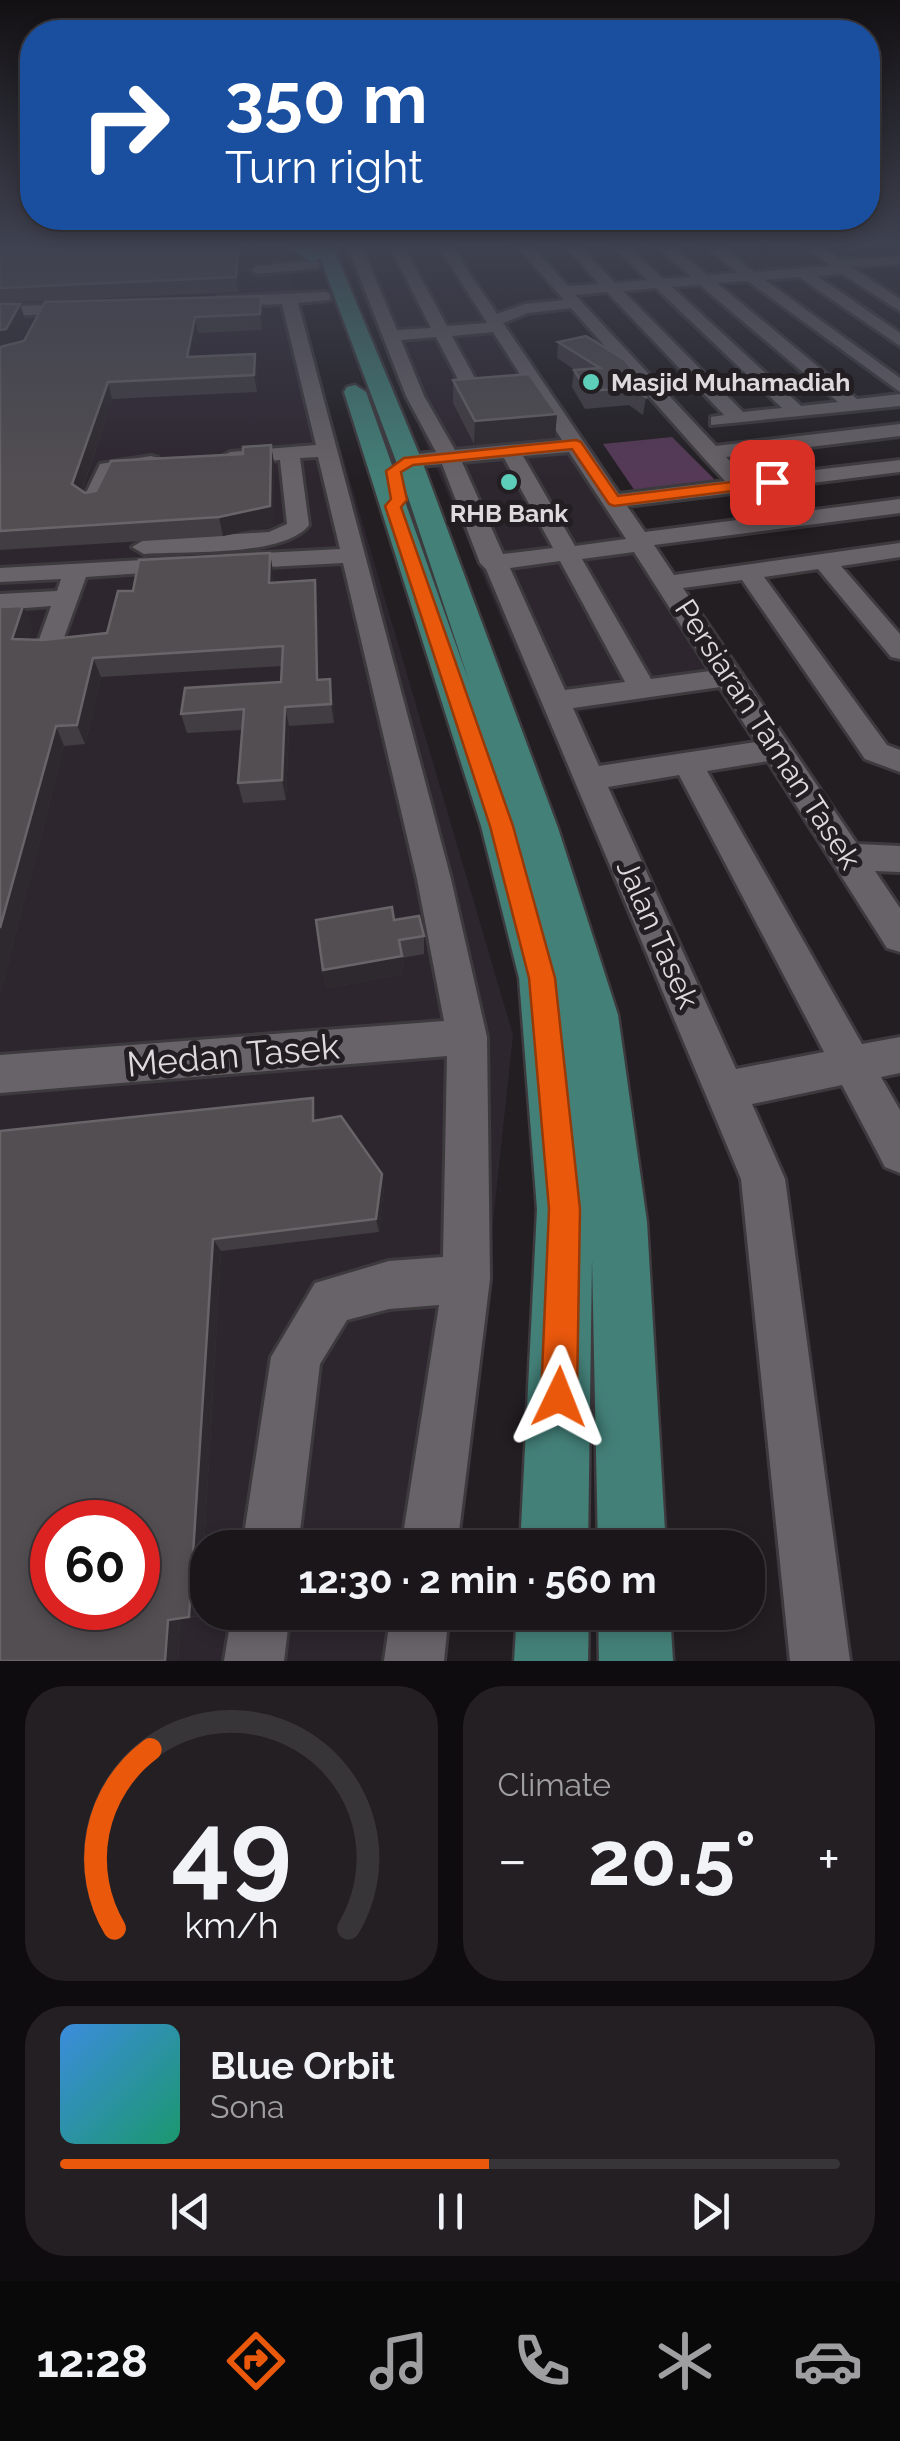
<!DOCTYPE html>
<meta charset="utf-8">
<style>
:root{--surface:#1a161a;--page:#231f23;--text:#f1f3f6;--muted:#9f9fa2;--line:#383539;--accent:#ea580c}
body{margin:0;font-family:Raleway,sans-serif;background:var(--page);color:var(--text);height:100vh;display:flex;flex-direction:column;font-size:38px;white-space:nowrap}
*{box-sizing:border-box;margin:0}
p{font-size:32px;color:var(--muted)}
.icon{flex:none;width:55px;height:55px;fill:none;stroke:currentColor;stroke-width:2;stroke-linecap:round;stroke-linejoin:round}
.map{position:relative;height:1661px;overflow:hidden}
.side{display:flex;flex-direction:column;gap:25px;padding:25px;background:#0e0c0e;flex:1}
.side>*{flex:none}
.guide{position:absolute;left:20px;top:20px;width:860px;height:210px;border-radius:40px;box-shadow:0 5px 15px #0003,0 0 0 2px var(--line);background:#1a4fa0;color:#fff;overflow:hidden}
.speed{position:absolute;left:30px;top:1500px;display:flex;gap:20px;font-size:50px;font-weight:700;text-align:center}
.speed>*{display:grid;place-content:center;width:130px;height:130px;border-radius:50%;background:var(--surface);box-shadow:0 5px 15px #0003,0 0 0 2px var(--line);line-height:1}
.speed .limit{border:15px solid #d22;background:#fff;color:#111}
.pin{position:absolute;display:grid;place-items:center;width:85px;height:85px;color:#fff;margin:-42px;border-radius:20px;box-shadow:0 5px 15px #0006}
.me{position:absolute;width:110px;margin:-55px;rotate:2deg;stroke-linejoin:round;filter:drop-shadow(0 0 8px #0008)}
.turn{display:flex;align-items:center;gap:35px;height:210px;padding:0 40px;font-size:45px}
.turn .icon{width:130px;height:130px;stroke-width:2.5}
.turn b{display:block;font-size:70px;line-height:85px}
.big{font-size:75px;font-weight:700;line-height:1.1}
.side .widget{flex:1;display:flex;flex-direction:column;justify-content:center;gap:15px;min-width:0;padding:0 35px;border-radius:40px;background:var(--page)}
.side .dial{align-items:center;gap:0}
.dial svg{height:260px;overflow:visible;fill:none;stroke:var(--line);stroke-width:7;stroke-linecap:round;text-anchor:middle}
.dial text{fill:var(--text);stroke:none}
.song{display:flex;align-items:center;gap:30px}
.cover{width:120px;height:120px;border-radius:15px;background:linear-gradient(135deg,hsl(210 70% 55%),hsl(160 70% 35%))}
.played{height:10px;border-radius:5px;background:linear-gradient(90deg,var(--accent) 55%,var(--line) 55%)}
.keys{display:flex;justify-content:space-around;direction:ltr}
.heat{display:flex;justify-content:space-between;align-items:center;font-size:55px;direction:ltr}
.side .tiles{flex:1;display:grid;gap:25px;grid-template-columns:1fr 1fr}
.widget:last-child{grid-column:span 2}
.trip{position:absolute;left:190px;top:1530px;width:575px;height:100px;border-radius:40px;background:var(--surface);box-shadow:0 5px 15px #0003,0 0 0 2px var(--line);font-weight:700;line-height:100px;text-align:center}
.tab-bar{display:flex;height:160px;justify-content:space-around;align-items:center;background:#0a090a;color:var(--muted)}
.tab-bar .icon{width:70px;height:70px}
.tab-bar .selected{color:var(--accent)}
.tab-bar b{font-size:45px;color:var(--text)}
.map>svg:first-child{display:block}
.built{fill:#2e262f;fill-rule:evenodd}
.green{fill:#563957}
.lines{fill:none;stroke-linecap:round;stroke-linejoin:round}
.minor-casing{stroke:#3d3a3e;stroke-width:6}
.major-casing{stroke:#3d3a3e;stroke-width:5}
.highway-casing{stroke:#3d3a3e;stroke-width:4}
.minor{fill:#686368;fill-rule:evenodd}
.major{fill:#438078;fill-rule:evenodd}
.highway{fill:#2b9382;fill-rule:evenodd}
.wall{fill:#423d42}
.shaded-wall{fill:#2e292e}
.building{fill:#524e52;stroke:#686468;stroke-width:2.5;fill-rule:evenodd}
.route{fill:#ea580c;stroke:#983908;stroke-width:2.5}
.poi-dot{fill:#5cceba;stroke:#221e22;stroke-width:4}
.labels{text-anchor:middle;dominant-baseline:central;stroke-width:10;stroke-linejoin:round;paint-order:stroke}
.far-poi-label{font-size:25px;font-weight:bold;fill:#dddadd;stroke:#221e22;text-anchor:start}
.street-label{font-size:30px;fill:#dddadd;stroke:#221e22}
.near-street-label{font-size:35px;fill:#dddadd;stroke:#221e22}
</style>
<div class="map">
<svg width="900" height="1661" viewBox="0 0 900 1661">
<rect width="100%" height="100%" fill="#221e22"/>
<g class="built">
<path d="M0,247L282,249L513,1035L458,1547L208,1548V1612L451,1613L446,1661H0ZM52,1522H138V1608H52Z"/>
<polygon points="450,247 745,684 544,718 342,248"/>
</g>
<polygon class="green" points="672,437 718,483 637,494 603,444"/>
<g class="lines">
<defs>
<g id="minor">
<path d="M348,247H362L397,330L431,328L390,247H404L447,326L487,323L439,247H452L497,314L525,304L564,300L518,247H532L568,286L599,284L566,247H580L615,283L647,280L614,247H628L663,279L691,277L658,247H673L707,275L738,273L706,247H721L754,272L831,266L806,247H822L840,260L900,256V264L852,267L900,299V311L842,274L817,276L900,333V346L799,277L765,280L900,378V392L748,281L717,283L857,399L900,394V406L711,425V417L724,415L607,292L575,295L716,446L900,424V436L726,457L746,478L900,460V472L627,506L645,532L900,499V513L654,545L674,575L900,543V557L841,566L900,634V659L891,657L818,569L764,577L887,745L900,750V772L865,759L742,580L683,588L857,844L900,846V872L875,871L900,908V952L887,948L768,761L707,771L862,1044L900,1037V1073L881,1077L900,1110V1173L885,1167L842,1085L752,1104L785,1179L850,1661H790L741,1179L486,569L480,563L442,464L409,467L399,461L409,455L436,452L406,396ZM700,285L838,402L801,406L672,287ZM656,288L782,408L743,412L623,291ZM571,308L703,457L725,481L619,494L503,323L528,313ZM493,332L562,440L455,450L424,396L401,340L436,337L464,391L473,396L482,391L452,336ZM569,452L626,539L575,546L523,456ZM504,458L553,548L503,554L462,462ZM634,552L710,671L651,679L582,559ZM560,561L625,682L565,690L510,568ZM720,687L756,742L599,766L573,708ZM679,775L824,1052L736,1069L608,787Z"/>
<polygon points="314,261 319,262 319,268 258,274 251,270 258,266"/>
<path d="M325,292L330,294V300L298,303L451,879L487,1037L490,1279L457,1548H401L439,1305L389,1309L347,1320L320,1364L298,1548H242L271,1357L315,1283L389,1261L443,1257L447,1056L0,1093V1055L444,1021L417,879L343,563L228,569L216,562L228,555L340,549L318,457L300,458L309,525C285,557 185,551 144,554L132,547L144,540L269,532L287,524L280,460L230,464L220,458L230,452L316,445L282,304L219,307L211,302L219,297Z"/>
<polygon points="85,303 90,305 90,311 0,317 0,307"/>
<polygon points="151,456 158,458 161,462 158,466 115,473 101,506 85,506 82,501 100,464"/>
<polygon points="179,558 187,560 191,565 187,570 86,577 58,654 40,654 36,648 51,606 0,610 0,594 57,591 61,579 0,582 0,568"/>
<polygon points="232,1612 290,1612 284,1661 224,1661"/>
<polygon points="391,1612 449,1612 444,1661 384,1661"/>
</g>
<g id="major">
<polygon points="316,247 333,247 422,461 558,828 618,1015 647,1222 666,1548 598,1548 592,1259 588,1548 520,1548 537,1209 519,978 481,826 344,392 347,387 355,385 366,392 470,684 396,461"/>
<polygon points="517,1612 589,1612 588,1661 514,1661"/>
<polygon points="598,1612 670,1612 673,1661 599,1661"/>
</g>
<polygon id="highway" points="289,247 312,247 322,257 312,263"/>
</defs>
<use href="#minor" class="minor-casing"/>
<use href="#major" class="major-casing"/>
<use href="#highway" class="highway-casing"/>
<use href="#minor" class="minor"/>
<use href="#major" class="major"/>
<use href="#highway" class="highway"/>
</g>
<g class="wall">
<polygon points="0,248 241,248 238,292 0,303"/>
<polygon points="261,296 263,312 262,330 198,333 194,356 255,354 258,370 257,392 112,399 82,491 85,493 96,491 243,454 271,445 274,463 273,525 223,536 0,550 0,304 25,319 12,344"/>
<polygon points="558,342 646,397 643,415 629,405 585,409 572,387 574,370 575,370 557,358"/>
<polygon points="453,380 557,414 555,436 474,444 453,403"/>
<polygon points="270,553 273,572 273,583 318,599 319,680 333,699 334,723 289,726 286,800 243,803 238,783 242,730 187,733 181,714 281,682 282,666 101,677 85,744 64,746 0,994 0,607 32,625 27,640 43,640 107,633 133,591"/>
<polygon points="394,920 424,936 424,954 402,958 403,974 327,988 323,970"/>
<polygon points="317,1113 317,1120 384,1187 379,1232 221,1251 200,1616 180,1619 178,1661 0,1661 0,1131"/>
</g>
<g class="shaded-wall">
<polygon points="238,248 241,248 238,292 236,277"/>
<polygon points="261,296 263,312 262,330 260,314"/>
<polygon points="20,304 25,319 12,345 0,348 0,330"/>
<polygon points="195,317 198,333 191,373 187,357"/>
<polygon points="255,354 258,370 257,392 254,375"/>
<polygon points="108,382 112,399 78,502 72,484"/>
<polygon points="557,414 555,436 474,444 475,421"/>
<polygon points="271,445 274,463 273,525 223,536 219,517"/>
<polygon points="270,553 273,572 272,602 269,583"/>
<polygon points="315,580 318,599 320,699 317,680"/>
<polygon points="23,606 32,625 21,659 12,639"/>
<polygon points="93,658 101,677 85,744 77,725"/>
<polygon points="330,679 333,699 334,723 331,704"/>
<polygon points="285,707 289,726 286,800 282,780"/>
<polygon points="56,726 64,746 0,994 0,928"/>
<polygon points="402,956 403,974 327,988 323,970"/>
<polygon points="313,1098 317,1113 318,1136 313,1121"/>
<polygon points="382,1174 384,1187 379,1232 376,1219"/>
<polygon points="213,1239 221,1251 200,1616 189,1617"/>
<polygon points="180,1619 178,1661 165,1661 168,1620"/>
</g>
<g class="building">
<polygon points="0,248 238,248 236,277 0,288"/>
<polygon points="261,296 260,314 195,317 187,357 255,354 254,375 108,382 72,484 85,493 96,491 111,461 243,454 243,447 271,445 270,506 219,517 0,531 0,347 24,341 45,302"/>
<polygon points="0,304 20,304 6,329 0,330"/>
<polygon points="586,336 625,360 646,387 646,397 631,388 587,391 574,370 600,368 558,342"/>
<polygon points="529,374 557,414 475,421 453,380"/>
<polygon points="270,553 269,583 315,580 317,680 330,679 331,704 285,707 282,780 238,783 244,709 181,714 185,688 281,682 283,646 93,658 77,725 56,726 0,928 0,607 23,606 12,639 43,640 107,633 118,591 133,591 139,560"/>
<polygon points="392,907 394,920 419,916 424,936 399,940 402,956 323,970 316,920"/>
<path d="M313,1098V1121L341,1116L382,1174L376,1219L213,1239L189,1617L168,1620L165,1661H0V1131ZM52,1522H138V1608H52Z"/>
</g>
<linearGradient id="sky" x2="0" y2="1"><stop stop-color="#131013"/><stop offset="0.51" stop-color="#3e414f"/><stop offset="1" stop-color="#3e414f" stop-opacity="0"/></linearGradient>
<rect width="900" height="480" fill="url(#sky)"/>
<polygon class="route" points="576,440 581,442 618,496 772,477 779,482 772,486 614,506 609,504 572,449 413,465 401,472 407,500 401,507 513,826 555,978 580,1209 577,1397 572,1410 559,1415 546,1410 541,1397 549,1209 529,978 490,826 385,506 391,499 386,471 404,458"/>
<g class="poi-dot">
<circle cx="591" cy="382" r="10"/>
<circle cx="509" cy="482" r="10"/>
</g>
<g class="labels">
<g class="far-poi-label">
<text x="611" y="382">Masjid Muhamadiah</text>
<text x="509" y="513" text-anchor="middle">RHB Bank</text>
</g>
<g class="street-label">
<text transform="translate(768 734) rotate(57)">Persiaran Taman Tasek</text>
<text transform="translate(658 934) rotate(66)">Jalan Tasek</text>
</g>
<g class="near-street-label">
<text transform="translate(233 1055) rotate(-5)">Medan Tasek</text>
</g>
</g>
</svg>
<div class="speed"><div class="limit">60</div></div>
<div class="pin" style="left:772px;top:482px;background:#d93025"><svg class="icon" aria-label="arrive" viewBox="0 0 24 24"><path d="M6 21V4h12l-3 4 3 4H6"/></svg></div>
<svg class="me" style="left:559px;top:1397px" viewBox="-20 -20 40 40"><path d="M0-17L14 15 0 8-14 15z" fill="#ea580c" stroke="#fff" stroke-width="4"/></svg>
<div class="trip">12:30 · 2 min · 560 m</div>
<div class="guide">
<div class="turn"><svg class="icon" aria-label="right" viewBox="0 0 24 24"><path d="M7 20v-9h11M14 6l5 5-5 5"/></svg><div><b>350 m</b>Turn right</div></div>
</div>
</div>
<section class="side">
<div class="tiles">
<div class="widget dial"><svg viewBox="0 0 100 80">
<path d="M14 69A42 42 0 1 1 86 69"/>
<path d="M14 69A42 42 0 0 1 25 14" stroke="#ea580c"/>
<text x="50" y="56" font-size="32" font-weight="700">49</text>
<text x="50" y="72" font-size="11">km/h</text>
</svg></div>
<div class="widget"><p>Climate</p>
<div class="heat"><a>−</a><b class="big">20.5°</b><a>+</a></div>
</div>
<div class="widget">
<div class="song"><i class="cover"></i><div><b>Blue Orbit</b><p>Sona</p></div></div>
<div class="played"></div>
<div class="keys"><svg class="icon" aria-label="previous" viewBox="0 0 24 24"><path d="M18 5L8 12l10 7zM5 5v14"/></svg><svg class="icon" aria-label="pause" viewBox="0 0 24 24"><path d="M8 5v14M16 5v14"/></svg><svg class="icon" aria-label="next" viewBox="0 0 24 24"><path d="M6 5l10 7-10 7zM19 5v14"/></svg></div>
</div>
</div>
</section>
<nav class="tab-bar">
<b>12:28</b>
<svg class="icon selected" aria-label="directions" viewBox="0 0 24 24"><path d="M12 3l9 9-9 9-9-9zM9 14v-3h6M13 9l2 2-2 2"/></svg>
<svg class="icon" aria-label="music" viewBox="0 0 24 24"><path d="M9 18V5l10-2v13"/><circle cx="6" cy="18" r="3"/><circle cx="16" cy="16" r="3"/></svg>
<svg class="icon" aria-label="phone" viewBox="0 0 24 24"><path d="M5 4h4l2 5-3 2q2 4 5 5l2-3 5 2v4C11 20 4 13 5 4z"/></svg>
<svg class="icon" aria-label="climate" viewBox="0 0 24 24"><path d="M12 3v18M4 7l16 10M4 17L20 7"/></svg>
<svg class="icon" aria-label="car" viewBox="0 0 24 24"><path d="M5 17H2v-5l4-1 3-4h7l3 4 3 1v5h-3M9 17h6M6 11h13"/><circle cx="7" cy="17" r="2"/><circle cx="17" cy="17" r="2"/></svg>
</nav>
